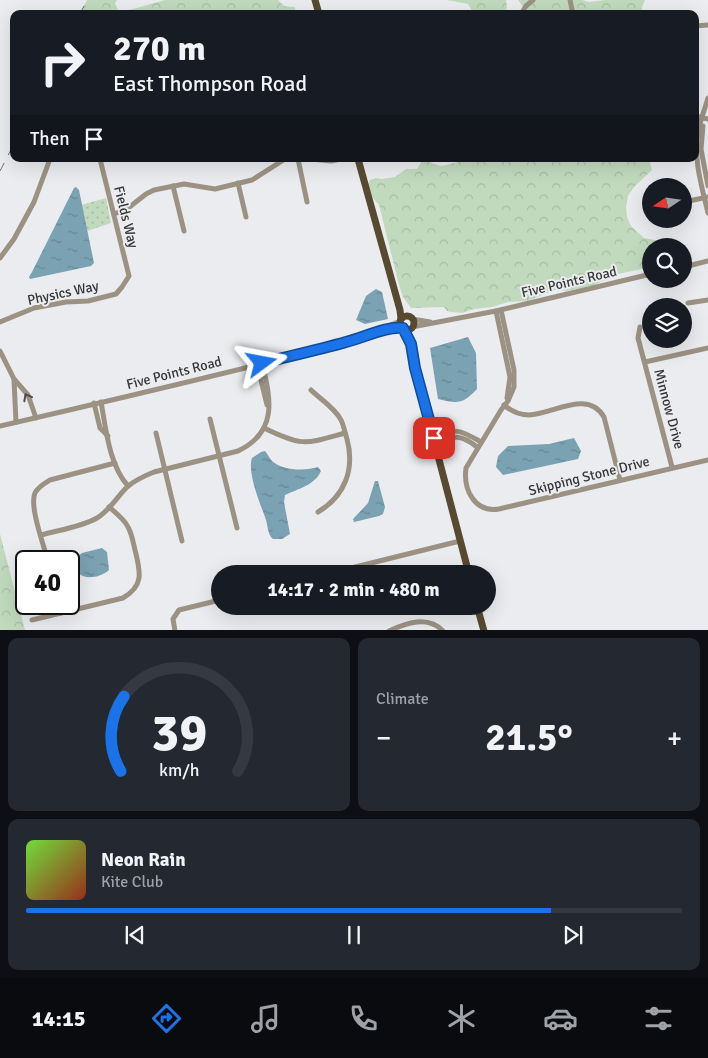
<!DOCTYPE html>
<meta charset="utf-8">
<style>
:root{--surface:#171b24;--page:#242831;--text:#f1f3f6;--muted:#9ea1a6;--line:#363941;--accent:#1a73e8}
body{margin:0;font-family:Signika,sans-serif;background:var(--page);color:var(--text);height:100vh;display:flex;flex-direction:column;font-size:19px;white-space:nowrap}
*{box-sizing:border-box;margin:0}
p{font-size:16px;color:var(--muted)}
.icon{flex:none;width:28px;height:28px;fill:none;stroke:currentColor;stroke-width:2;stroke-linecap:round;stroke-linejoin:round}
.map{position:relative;height:630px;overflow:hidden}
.sheet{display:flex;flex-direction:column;gap:8px;padding:8px;background:#0d0f14;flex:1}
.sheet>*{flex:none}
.banner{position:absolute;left:10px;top:10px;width:689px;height:152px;border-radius:10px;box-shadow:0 5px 20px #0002;background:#171b24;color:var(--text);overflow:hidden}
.needle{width:32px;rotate:257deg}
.controls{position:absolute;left:642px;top:178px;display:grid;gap:10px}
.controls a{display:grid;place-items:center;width:50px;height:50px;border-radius:50%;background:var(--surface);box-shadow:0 5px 20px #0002;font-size:25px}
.speed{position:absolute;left:15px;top:550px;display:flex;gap:10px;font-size:25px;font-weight:700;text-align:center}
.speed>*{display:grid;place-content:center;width:65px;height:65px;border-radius:50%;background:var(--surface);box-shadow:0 5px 20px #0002;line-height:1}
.speed .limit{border:2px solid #111;border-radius:8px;background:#fff;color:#111}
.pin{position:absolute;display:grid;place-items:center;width:42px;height:42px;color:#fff;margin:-21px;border-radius:10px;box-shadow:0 2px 8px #0006}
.me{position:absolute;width:55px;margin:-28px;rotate:77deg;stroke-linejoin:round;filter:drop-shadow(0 0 4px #0008)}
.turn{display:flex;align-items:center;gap:18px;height:105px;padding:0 20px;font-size:22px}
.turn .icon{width:65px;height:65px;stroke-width:2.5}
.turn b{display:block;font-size:35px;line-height:42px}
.then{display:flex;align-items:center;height:48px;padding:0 20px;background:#0003;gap:10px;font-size:19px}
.big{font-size:38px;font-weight:700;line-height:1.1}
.sheet .widget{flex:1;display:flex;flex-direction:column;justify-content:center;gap:8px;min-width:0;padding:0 18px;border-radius:10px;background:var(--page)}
.sheet .dial{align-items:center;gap:0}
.dial svg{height:130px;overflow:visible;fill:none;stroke:var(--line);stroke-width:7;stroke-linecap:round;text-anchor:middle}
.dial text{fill:var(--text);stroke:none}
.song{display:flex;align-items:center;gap:15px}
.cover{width:60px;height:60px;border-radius:8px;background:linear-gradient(135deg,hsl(100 70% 55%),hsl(10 70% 35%))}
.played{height:5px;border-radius:2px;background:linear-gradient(90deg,var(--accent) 80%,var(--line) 80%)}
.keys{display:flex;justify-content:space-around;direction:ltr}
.heat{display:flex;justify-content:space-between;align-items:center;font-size:28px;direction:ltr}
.sheet .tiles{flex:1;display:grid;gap:8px;grid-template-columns:1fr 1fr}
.widget:last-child{grid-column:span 2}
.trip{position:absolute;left:211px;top:565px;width:285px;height:50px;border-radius:25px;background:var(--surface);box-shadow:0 5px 20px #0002;font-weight:700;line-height:50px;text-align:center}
.dock{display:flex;height:80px;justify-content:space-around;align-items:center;background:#090b0e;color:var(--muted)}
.dock .icon{width:35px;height:35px}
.dock .current{color:var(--accent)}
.dock b{font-size:22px;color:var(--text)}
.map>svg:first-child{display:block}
.forest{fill:url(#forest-crowns)}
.park{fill:url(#park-dots)}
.water{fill:url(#water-ripples)}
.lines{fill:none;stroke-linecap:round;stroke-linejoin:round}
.minor{stroke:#9b9284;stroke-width:5}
.major{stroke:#584a31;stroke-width:7}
.rail{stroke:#707072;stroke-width:1;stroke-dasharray:9 9;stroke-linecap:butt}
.oneway{stroke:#4f4d4a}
.route-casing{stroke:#114b97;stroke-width:12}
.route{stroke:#1a73e8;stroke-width:9}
.labels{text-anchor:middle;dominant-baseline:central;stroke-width:4;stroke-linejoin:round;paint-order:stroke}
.street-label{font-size:14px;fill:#363637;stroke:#ebecef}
</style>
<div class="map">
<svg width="708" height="631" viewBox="0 0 708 631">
<defs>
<pattern id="forest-crowns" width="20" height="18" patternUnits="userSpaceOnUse" patternTransform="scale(1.25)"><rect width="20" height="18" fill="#c1dabe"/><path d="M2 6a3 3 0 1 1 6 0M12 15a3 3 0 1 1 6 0" fill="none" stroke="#a6bca4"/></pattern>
<pattern id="park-dots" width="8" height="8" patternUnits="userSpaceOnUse" patternTransform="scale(1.25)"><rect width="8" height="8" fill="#c1dabe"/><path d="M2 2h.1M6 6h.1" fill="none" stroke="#a6bca4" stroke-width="1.8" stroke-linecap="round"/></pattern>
<pattern id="water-ripples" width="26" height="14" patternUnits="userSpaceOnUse" patternTransform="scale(1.25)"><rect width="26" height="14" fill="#7ba2b3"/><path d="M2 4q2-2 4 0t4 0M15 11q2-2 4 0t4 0" fill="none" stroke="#668592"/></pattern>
</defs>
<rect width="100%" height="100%" fill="#ebecef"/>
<g class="forest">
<polygon points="87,0 117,0 115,3 118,10 122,12 165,0 278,0 284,6 295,7 296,14 80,14"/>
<polygon points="447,0 506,0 507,7 505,14 471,14 471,9 468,4"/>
<polygon points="518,0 582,0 589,2 605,0 645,0 642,7 642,14 528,14"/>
<polygon points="423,159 434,164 442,166 471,159 649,159 652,170 634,187 628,196 626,207 627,217 631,226 644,238 660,241 662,246 651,246 651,267 618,274 592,286 566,291 557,289 528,301 508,302 492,307 474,309 462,313 451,312 447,311 444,307 411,308 403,297 399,285 379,205 373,198 368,185 370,180 376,178 382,179 395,177 406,169 417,169"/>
<polygon points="0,534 25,630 0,630"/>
</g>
<polygon class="park" points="106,198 111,223 87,231 81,205"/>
<g class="water">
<polygon points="76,187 79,190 94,263 91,266 30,279 29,277 32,272 74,188"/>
<polygon points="376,289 382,292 388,319 365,324 356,320 366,296"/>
<path d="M468,337L476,353L477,389C463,404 458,404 438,399L430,348Z"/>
<polygon points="574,438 581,451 578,459 503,475 496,467 498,456 508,446 549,444"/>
<path d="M265,451C268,454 269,458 272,461C283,471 306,471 318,467L321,471C315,485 298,489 285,495L284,502L290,534L282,539H273C267,534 268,524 265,517C260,503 247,473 252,458L261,452Z"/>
<polygon points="375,481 378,481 379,485 385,507 383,514 379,516 354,522 353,519 368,503"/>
<path d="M102,548L107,552L109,570C96,582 68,580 77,557L82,553Z"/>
</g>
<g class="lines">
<g class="minor">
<polyline points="570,0 573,14"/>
<polyline points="521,14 526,6 533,0"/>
<polyline points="695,26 708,25"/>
<path d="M708,98C705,109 700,121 698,132C693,159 702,187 708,213"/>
<polyline points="695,116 708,119"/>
<polyline points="703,126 701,149 708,186"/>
<polyline points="298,159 307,202"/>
<polyline points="311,159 331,161 341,159"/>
<polyline points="238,183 246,217"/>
<polyline points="173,186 184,231"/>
<polyline points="684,202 708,197"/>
<polyline points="114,214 127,209 146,194 154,190 184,184 215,189 252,180 285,159"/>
<polyline points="0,258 14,239 34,202 50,159"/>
<polyline points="684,267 708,261"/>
<polyline points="688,303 708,300"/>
<path d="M501,310L514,370V387L508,401L501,410L466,468C463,490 475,513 499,509L708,460"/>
<polyline points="496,311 510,377 507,398"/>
<polyline points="412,319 430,322"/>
<polyline points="0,322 34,308 66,302 88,301 116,294 122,287 129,276 100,159"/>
<polyline points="387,327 400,321"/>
<polyline points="412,327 496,311 651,274"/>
<polyline points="640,327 638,338 672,467"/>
<polyline points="0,351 14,379 28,395 36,418"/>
<polyline points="645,362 708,348"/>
<polyline points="257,364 267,405"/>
<polyline points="14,380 16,422"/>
<path d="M311,390C320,399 335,408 341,420C344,426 345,433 347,439C355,469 345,496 318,512"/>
<path d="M101,402C106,429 109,465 128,486"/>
<polyline points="94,403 100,428 108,436"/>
<path d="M504,405C511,411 519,415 529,415C553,414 588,389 604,417L620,480"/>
<polyline points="210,419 237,528"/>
<path d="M0,426C109,401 218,375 326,348C345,343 385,325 403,329"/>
<path d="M264,428C303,447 305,444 345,433"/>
<polyline points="156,433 182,541"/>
<path d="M433,435C457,429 459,429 481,442"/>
<path d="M435,441C454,436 461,434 477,447"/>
<path d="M41,535C59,530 81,527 97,518C109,511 117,497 127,487C135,480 144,476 154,472L238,451C278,432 271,399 262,363"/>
<path d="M48,561C44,546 29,506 35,493C38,487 45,483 50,480L115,463"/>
<polyline points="327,574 460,541"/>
<polyline points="59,604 61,613"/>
<path d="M32,620L123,598C145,585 140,571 135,550C133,542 132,534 128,527C124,519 116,513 109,507"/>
<polyline points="175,631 173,619 179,610 220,600"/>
<path d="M389,631C406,623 428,615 443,631"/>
</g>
<g class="major">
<polyline points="315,0 319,14"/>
<polyline points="358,159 400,310 401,319"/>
<circle cx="407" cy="323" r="7"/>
<polyline points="404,329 411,344 415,368 469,574"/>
<polyline points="477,606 484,631"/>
</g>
<g class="rail">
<polyline points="80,14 87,0"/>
<polyline points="0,171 14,144"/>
</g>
</g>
<defs><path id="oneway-chevron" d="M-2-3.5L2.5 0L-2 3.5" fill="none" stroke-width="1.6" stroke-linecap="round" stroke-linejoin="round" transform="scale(1.25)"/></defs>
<use class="oneway" href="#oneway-chevron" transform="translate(27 397) rotate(-118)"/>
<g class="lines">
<defs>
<path id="route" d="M262,363C290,356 318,350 346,342C363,338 386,326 403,328L411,344L415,368L434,438"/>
</defs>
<use href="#route" class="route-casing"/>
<use href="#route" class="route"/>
</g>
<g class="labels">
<g class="street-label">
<text transform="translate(126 217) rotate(76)">Fields Way</text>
<text transform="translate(569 282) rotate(-13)">Five Points Road</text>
<text transform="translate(63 293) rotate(-12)">Physics Way</text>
<text transform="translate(174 373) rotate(-14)">Five Points Road</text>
<text transform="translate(669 409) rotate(75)">Minnow Drive</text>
<text transform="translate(589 476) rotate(-14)">Skipping Stone Drive</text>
</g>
</g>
</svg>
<div class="controls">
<a><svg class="needle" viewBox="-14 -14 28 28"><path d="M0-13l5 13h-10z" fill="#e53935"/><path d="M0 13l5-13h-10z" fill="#9ea1a6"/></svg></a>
<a><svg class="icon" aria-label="search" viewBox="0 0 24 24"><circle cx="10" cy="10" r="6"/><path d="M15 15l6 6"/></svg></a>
<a><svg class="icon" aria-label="layers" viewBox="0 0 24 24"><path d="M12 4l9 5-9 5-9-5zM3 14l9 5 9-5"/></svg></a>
</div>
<div class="speed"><div class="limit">40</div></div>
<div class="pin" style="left:434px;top:438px;background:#d93025"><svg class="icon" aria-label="arrive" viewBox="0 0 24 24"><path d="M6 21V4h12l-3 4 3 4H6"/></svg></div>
<svg class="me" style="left:262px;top:363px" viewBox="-20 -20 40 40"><path d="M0-17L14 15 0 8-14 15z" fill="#1a73e8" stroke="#fff" stroke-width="4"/></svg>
<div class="trip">14:17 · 2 min · 480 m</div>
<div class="banner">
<div class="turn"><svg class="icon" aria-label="right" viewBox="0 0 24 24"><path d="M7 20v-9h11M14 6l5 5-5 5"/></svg><div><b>270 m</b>East Thompson Road</div></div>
<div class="then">Then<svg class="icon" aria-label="arrive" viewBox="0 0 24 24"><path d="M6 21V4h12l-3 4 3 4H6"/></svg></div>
</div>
</div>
<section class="sheet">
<div class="tiles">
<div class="widget dial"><svg viewBox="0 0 100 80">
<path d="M14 69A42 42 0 1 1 86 69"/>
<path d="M14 69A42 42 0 0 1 16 23" stroke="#1a73e8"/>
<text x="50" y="56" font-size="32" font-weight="700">39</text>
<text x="50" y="72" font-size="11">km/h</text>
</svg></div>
<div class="widget"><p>Climate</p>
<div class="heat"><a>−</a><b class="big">21.5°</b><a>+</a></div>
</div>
<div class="widget">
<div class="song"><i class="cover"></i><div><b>Neon Rain</b><p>Kite Club</p></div></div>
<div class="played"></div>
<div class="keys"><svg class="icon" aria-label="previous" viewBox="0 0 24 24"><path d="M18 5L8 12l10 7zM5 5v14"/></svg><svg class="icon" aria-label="pause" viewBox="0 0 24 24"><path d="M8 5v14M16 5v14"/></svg><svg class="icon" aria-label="next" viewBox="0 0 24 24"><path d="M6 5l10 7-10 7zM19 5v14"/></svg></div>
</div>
</div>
</section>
<nav class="dock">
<b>14:15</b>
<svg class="icon current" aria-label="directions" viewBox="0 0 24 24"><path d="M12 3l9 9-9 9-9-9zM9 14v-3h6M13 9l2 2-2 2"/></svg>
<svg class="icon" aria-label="music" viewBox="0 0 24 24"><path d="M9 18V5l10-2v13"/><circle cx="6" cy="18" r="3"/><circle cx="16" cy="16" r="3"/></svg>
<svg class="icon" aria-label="phone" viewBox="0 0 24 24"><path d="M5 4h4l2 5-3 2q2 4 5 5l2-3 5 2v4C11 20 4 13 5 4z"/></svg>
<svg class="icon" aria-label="climate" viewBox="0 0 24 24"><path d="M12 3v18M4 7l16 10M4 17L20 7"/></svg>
<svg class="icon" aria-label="car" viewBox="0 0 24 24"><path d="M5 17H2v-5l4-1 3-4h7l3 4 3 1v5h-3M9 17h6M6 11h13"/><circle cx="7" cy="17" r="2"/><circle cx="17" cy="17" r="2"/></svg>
<svg class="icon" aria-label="filters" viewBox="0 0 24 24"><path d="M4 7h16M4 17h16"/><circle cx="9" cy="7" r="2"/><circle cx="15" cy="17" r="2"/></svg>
</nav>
